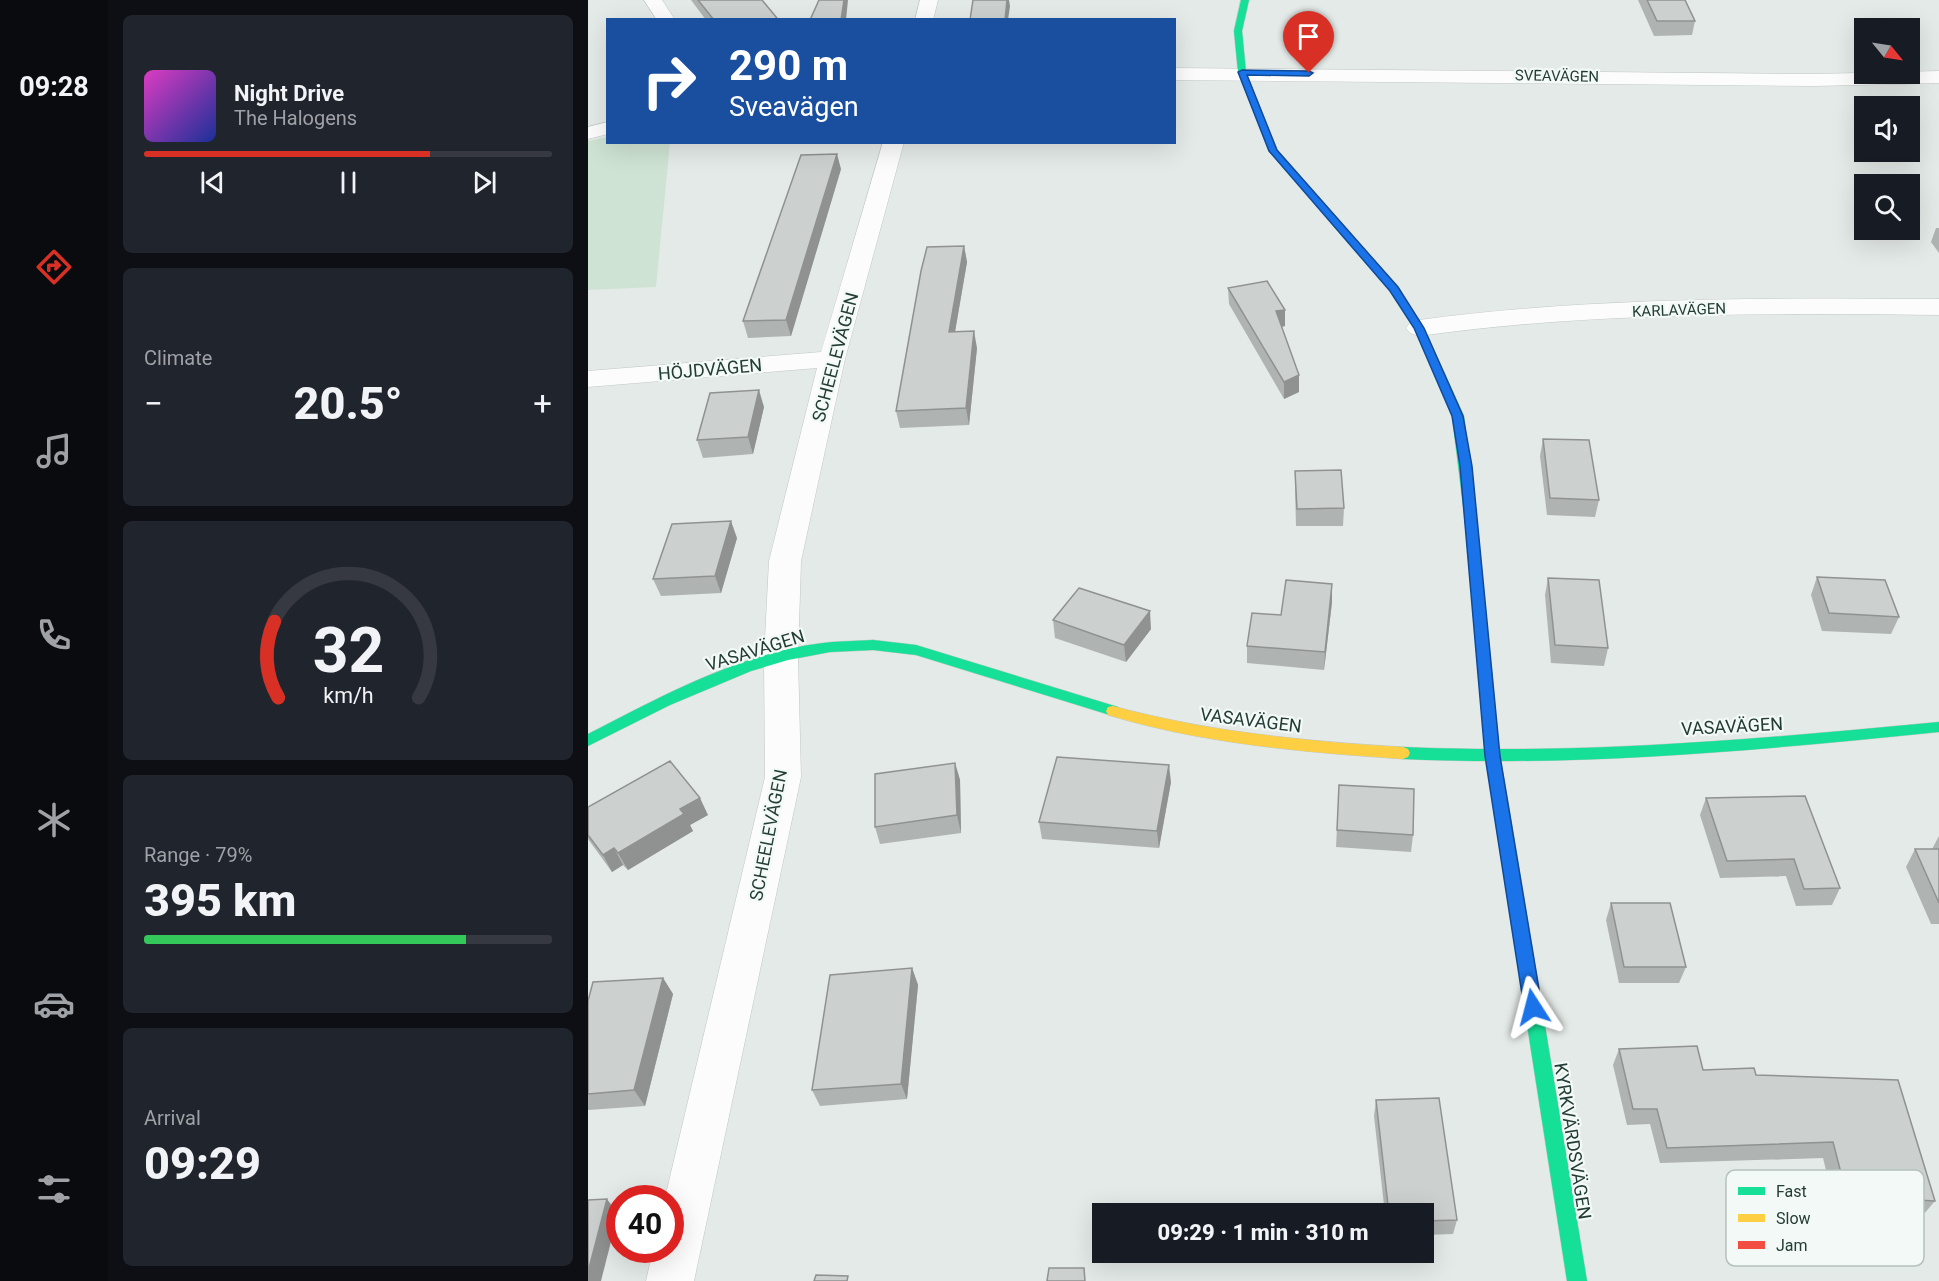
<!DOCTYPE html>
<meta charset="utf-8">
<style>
:root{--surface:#171b24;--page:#20242c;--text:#f1f3f6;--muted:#9ea1a6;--line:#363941;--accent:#d93025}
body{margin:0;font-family:Roboto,sans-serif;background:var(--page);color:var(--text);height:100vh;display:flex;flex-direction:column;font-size:22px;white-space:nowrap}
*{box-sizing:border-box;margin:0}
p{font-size:20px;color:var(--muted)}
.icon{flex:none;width:33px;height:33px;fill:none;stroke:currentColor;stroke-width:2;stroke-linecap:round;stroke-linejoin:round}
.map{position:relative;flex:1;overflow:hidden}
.details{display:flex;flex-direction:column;gap:15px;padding:15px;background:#0d0f14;width:480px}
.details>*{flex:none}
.banner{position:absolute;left:18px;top:18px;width:570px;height:126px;border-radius:0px;box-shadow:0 6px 24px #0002;background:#1a4fa0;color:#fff;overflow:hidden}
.needle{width:39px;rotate:120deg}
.controls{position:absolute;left:1266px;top:18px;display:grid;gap:12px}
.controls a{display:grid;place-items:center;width:66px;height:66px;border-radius:0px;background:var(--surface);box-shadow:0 6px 24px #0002;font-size:30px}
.speed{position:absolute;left:18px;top:1185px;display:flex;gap:12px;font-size:30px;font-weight:700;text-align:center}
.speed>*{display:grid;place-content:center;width:78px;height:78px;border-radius:50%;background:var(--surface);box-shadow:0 6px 24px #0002;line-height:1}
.speed .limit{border:9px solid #d22;background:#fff;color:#111}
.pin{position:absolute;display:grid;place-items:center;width:51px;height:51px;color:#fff;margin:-62px -26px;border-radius:50% 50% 50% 0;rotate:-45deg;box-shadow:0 0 6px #0007}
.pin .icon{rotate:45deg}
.me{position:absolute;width:66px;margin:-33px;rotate:351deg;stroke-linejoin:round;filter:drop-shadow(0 0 4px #0008)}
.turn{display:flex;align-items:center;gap:21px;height:126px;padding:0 24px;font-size:27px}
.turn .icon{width:78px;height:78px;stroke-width:2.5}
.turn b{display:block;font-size:42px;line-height:51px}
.big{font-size:45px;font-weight:800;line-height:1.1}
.details .tile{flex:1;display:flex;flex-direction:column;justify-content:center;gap:9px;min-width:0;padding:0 21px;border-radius:9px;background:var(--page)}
.details .dial{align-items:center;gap:0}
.dial svg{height:156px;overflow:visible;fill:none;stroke:var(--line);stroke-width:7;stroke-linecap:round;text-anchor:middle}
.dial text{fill:var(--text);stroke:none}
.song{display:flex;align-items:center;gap:18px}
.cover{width:72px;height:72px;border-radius:9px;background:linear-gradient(135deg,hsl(310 70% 55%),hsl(230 70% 35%))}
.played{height:6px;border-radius:3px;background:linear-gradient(90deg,var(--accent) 70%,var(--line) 70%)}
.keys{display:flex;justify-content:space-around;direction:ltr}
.heat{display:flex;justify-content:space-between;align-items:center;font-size:33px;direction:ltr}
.charge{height:9px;border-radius:4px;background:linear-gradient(90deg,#34c759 79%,var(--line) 0)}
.trip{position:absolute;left:504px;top:1203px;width:342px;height:60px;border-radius:0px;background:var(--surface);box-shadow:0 6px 24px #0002;font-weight:800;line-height:60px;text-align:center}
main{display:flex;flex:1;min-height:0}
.menu{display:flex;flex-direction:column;width:108px;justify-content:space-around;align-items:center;background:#090b0e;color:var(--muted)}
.menu .icon{width:42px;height:42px}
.menu .on{color:var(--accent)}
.menu b{font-size:27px;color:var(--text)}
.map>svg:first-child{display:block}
.green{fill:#cee3d4}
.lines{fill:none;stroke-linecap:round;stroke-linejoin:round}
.street-casing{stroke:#c1c7c4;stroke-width:1}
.fast-casing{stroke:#c0c8c5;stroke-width:1}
.slow-casing{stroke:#c0c8c5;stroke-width:1}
.jam-casing{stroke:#c0c8c5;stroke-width:1}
.street{fill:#fbfcfb;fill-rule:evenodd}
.fast{fill:#16e098;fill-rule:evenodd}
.slow{fill:#ffcf43;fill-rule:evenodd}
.jam{fill:#f24e42;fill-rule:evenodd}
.wall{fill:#afb4b2}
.shaded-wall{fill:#8f9291}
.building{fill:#ccd1cf;stroke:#8f9291;stroke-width:1.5}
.route{fill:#1a73e8;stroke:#114b97;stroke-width:1.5}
.labels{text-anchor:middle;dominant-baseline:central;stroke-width:4.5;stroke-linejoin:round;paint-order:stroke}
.far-street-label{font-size:15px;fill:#233d36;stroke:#f3f9f6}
.street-label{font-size:18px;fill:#233d36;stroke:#f3f9f6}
.key{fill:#f3f9f6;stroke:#b5c1bc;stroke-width:1.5}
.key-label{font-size:16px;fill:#233d36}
</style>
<main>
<nav class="menu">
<b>09:28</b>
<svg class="icon on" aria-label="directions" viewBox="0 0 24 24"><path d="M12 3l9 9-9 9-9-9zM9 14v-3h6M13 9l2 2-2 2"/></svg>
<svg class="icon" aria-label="music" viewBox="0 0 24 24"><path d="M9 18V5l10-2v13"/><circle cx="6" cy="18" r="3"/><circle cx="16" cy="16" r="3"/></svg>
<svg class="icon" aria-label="phone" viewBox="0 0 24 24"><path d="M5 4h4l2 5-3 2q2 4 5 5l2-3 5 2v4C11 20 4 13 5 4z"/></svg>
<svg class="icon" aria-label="climate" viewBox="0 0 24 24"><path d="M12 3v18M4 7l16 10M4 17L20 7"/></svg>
<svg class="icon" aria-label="car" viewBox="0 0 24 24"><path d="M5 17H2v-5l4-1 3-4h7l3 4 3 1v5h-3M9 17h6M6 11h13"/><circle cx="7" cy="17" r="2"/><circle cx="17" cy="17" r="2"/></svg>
<svg class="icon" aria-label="filters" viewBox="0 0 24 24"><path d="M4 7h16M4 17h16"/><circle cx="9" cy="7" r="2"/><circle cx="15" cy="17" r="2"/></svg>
</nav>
<section class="details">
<div class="tile">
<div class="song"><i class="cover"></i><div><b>Night Drive</b><p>The Halogens</p></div></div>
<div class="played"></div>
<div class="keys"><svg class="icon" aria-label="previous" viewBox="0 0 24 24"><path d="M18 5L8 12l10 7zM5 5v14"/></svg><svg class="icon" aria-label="pause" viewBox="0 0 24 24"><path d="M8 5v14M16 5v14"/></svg><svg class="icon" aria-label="next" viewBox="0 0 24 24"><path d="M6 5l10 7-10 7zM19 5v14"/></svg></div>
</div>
<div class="tile"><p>Climate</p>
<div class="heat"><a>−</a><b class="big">20.5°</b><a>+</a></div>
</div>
<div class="tile dial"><svg viewBox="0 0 100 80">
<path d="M14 69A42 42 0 1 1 86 69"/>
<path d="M14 69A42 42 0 0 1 12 30" stroke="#d93025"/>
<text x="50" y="56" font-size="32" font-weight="700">32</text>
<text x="50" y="72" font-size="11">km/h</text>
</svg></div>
<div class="tile"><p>Range · 79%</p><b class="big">395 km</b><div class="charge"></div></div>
<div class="tile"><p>Arrival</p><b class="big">09:29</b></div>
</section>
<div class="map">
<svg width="1351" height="1281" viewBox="0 0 1351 1281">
<rect width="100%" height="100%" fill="#e4eae7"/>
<polygon class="green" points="19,137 20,142 82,143 68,287 0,290 0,141"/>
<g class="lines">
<defs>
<g id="street">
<polygon points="56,0 74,0 87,20 69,20"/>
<polygon points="332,0 350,0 345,20 327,20"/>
<polygon points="586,68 1227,74 1351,71 1351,83 1227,86 586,80"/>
<polygon points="20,122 20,134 0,139 0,127"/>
<polygon points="295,142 316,142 257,359 213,561 210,657 213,777 106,1281 58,1281 65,1250 82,1250 82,1198 77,1198 177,777 176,657 181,561 229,368 0,387 0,371 233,352"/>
<path d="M1351,299V315C1178,313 1002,312 831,336L822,333L818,328L822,323L831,320C1002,297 1178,298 1351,299Z"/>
</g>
<g id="fast">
<polygon points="653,0 661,0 654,31 658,72 689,150 810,287 836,328 876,416 889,521 887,524 879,524 877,521 864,416 826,328 802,291 681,151 650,72 646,31"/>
<path d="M285,640L328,645L530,707L532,711L530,715L525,716L328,655L285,650L242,652L200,660L163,671L82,705L0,746V734C76,695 157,650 244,642C257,641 271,641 285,640Z"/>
<path d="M1351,722V732C1172,750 995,767 815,759L810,757L808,753L810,749L815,747C995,755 1172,739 1351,722Z"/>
<polygon points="914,807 919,809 922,813 999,1281 979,1281 906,813 909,809"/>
</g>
<path id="slow" d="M525,706C620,732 717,741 815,747L820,749L822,753L820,757L815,759C715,752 616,744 520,715L518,711L520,707Z"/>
<polygon id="jam" points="883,517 889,521 912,756 922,813 919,817 914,819 909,817 906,813 898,756 877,521"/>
</defs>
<use href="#street" class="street-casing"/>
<use href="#fast" class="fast-casing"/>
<use href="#slow" class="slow-casing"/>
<use href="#jam" class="jam-casing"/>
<use href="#street" class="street"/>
<use href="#fast" class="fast"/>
<use href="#slow" class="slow"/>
<use href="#jam" class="jam"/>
</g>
<g class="wall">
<polygon points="103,0 174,0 190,20 118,20"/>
<polygon points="1050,0 1097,0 1107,21 1104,35 1066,36"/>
<polygon points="253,169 203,336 160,338 155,321"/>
<polygon points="1348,228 1351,228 1351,253 1343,242"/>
<polygon points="376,246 379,262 367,332 389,348 381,425 312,428 308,411"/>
<polygon points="640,288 697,310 697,326 694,327 711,375 711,392 696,399 641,304"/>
<polygon points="176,407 165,454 115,458 109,440"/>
<polygon points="955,439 1011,500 1007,517 959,515 952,456"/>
<polygon points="707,471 756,508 755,526 708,526 707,488"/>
<polygon points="149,538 133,593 73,596 65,579"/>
<polygon points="1229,577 1311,617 1303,634 1234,631 1223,595"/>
<polygon points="960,578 1020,648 1016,666 963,663 957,595"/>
<polygon points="744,602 736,670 659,663 659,646 693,615"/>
<polygon points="465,620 563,629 538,662 467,638"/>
<polygon points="367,763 372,780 373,833 292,844 287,827"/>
<polygon points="583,782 571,848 454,839 451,822"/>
<polygon points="751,785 825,835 823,852 748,847"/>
<polygon points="1118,798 1252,888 1244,905 1208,906 1198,876 1132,878 1112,815"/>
<polygon points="0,807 120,815 102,825 105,831 40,870 35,865 24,872 0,839"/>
<polygon points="1351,836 1351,924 1343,924 1318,867 1327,849 1344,849"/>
<polygon points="1023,903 1098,967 1091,983 1031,983 1018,920"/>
<polygon points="324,968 330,985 319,1099 232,1106 224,1090"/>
<polygon points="75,978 85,994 57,1106 0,1110 0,1001"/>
<polygon points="1031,1049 1115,1070 1168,1075 1347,1201 1335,1215 1248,1211 1235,1158 1072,1163 1062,1124 1039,1125 1025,1065"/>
<polygon points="788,1100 869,1220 865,1234 836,1235 836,1214 797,1214 786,1116"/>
</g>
<g class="shaded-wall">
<polygon points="256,0 260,0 258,20 253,20"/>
<polygon points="419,0 421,0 422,6 420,20 417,20"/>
<polygon points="249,154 253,169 203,336 198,320"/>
<polygon points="376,246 379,262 364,349 361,332"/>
<polygon points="697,310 697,326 688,328 688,311"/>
<polygon points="386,331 389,348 381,425 378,408"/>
<polygon points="711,375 711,392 696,399 696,382"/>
<polygon points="171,390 176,407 165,454 160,437"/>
<polygon points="143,521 149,538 133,593 127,576"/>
<polygon points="744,584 744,602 736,670 737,652"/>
<polygon points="562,611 563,629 538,662 536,645"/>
<polygon points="367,763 372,780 373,833 369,815"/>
<polygon points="581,765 583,782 571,848 569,831"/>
<polygon points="112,798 120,815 102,825 105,831 40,870 30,853 92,809"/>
<polygon points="26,848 35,865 24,872 15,855"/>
<polygon points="324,968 330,985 319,1099 313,1084"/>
<polygon points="75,978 85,994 57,1106 46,1090"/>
<polygon points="19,1199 30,1214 13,1281 0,1281 0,1272"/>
</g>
<g class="building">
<polygon points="110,0 174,0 189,18 182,20 126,20"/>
<polygon points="231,0 256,0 253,20 222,20"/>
<polygon points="385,0 419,0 417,20 382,20"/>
<polygon points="1059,0 1097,0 1107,21 1069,21"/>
<polygon points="249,154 198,320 155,321 213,155"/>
<polygon points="376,246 361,332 386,331 378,408 308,411 333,271 339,247"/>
<polygon points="679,281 697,310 688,311 711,375 696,382 640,288"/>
<polygon points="171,390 160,437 109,440 122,393"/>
<polygon points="955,439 1001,440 1011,500 962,498"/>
<polygon points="753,470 756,508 709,509 707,471"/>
<polygon points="143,521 127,576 65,579 84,524"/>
<polygon points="1229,577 1297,580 1311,617 1241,613"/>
<polygon points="960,578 1011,580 1020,648 967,645"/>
<polygon points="698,580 744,584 737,652 659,646 664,613 693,615"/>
<polygon points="491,588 562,611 536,645 465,620"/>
<polygon points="469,757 581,765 569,831 451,822"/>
<polygon points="82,761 112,798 92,809 96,814 30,853 26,848 15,855 0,835 0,807"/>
<polygon points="367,763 369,815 287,827 287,774"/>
<polygon points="751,785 826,789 825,835 749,830"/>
<polygon points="1217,796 1252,888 1216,889 1206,859 1139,861 1118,798"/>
<polygon points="1327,849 1351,849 1351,903"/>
<polygon points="1023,903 1082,903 1098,967 1036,967"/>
<polygon points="324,968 313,1084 224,1090 242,975"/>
<polygon points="75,978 46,1090 0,1094 0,1001 5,982"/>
<polygon points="1109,1046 1115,1070 1166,1068 1168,1075 1310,1080 1347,1201 1259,1196 1245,1142 1079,1148 1069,1109 1045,1109 1031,1049"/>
<polygon points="851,1098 869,1220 836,1221 836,1214 801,1214 788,1100"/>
<polygon points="19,1199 0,1272 0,1200"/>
<polygon points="461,1268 496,1268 497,1281 459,1281"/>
<polygon points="228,1275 260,1276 259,1281 226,1281"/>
</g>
<polygon class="route" points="654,70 721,71 725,73 721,76 659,75 689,150 810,287 836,328 875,416 884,466 912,756 954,1007 951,1013 945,1015 939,1013 936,1007 897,756 872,466 864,416 826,328 802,291 681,151 650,72"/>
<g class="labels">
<g class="far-street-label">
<text transform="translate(969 76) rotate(1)">SVEAVÄGEN</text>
<text transform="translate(1091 310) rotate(-2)">KARLAVÄGEN</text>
</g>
<g class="street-label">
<text transform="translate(247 357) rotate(-75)">SCHEELEVÄGEN</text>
<text transform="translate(122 369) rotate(-5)">HÖJDVÄGEN</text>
<text transform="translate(167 650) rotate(-17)">VASAVÄGEN</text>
<text transform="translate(663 720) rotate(7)">VASAVÄGEN</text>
<text transform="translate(1144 726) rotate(-3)">VASAVÄGEN</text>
<text transform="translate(180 835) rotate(-79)">SCHEELEVÄGEN</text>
<text transform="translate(985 1141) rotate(81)">KYRKVÄRDSVÄGEN</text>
</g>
</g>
<rect x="1138" y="1170" width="198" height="96" rx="9" class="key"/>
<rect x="1150" y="1187" width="27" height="8" fill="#16e098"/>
<rect x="1150" y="1214" width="27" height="8" fill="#ffcf43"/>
<rect x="1150" y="1241" width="27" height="8" fill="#f24e42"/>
<g class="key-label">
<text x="1188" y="1197">Fast</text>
<text x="1188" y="1224">Slow</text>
<text x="1188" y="1251">Jam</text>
</g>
</svg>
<div class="controls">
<a><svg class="needle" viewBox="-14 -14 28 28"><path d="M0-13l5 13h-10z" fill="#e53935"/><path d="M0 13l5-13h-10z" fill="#9ea1a6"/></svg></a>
<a><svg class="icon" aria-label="sound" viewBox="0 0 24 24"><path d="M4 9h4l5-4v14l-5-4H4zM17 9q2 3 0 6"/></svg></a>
<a><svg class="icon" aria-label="search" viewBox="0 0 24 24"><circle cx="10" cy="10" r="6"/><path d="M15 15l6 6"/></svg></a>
</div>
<div class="speed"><div class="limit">40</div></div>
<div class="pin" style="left:721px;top:73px;background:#d93025"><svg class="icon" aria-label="arrive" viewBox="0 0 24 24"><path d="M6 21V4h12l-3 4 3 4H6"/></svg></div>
<svg class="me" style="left:945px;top:1007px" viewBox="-20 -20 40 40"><path d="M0-17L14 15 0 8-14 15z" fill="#1a73e8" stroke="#fff" stroke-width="4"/></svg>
<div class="trip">09:29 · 1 min · 310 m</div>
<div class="banner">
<div class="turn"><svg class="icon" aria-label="right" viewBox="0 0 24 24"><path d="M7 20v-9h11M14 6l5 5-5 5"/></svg><div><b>290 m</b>Sveavägen</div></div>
</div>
</div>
</main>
